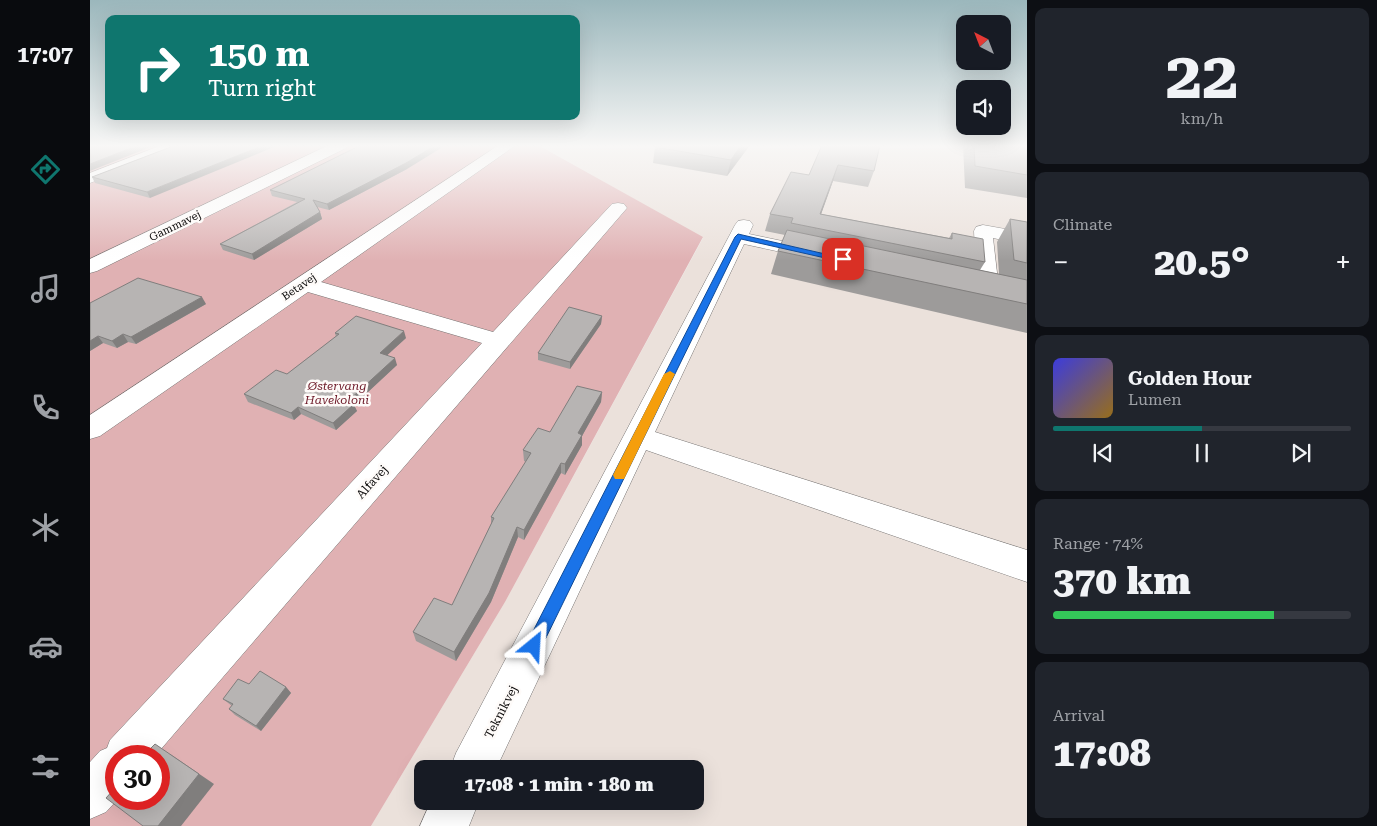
<!DOCTYPE html>
<meta charset="utf-8">
<style>
:root{--surface:#171b24;--page:#20242c;--text:#f1f3f6;--muted:#9ea1a6;--line:#363941;--accent:#0f766e}
body{margin:0;font-family:"Roboto Serif",serif;background:var(--page);color:var(--text);height:100vh;display:flex;flex-direction:column;font-size:19px;white-space:nowrap}
*{box-sizing:border-box;margin:0}
p{font-size:16px;color:var(--muted)}
.icon{flex:none;width:28px;height:28px;fill:none;stroke:currentColor;stroke-width:2;stroke-linecap:round;stroke-linejoin:round}
.map{position:relative;flex:1;overflow:hidden}
.drawer{display:flex;flex-direction:column;gap:8px;padding:8px;background:#0d0f14;width:350px}
.drawer>*{flex:none}
.banner{position:absolute;left:15px;top:15px;width:475px;height:105px;border-radius:10px;box-shadow:0 5px 20px #0002;background:#0f766e;color:#fff;overflow:hidden}
.needle{width:32px;rotate:318deg}
.buttons{position:absolute;left:866px;top:15px;display:grid;gap:10px}
.buttons a{display:grid;place-items:center;width:55px;height:55px;border-radius:10px;background:var(--surface);box-shadow:0 5px 20px #0002;font-size:25px}
.speed{position:absolute;left:15px;top:745px;display:flex;gap:10px;font-size:25px;font-weight:700;text-align:center}
.speed>*{display:grid;place-content:center;width:65px;height:65px;border-radius:50%;background:var(--surface);box-shadow:0 5px 20px #0002;line-height:1}
.speed .limit{border:8px solid #d22;background:#fff;color:#111}
.pin{position:absolute;display:grid;place-items:center;width:42px;height:42px;color:#fff;margin:-21px;border-radius:10px;box-shadow:0 2px 8px #0006}
.me{position:absolute;width:55px;margin:-28px;rotate:27deg;stroke-linejoin:round;filter:drop-shadow(0 0 4px #0008)}
.turn{display:flex;align-items:center;gap:18px;height:105px;padding:0 20px;font-size:22px}
.turn .icon{width:65px;height:65px;stroke-width:2.5}
.turn b{display:block;font-size:35px;line-height:42px}
.big{font-size:38px;font-weight:800;line-height:1.1}
.drawer .card{flex:1;display:flex;flex-direction:column;justify-content:center;gap:8px;min-width:0;padding:0 18px;border-radius:10px;background:var(--page)}
.drawer .dial{align-items:center;gap:0}
.dial b{font-size:65px;line-height:1}
.song{display:flex;align-items:center;gap:15px}
.cover{width:60px;height:60px;border-radius:8px;background:linear-gradient(135deg,hsl(240 70% 55%),hsl(40 70% 35%))}
.played{height:5px;border-radius:2px;background:linear-gradient(90deg,var(--accent) 50%,var(--line) 50%)}
.keys{display:flex;justify-content:space-around;direction:ltr}
.heat{display:flex;justify-content:space-between;align-items:center;font-size:28px;direction:ltr}
.charge{height:8px;border-radius:4px;background:linear-gradient(90deg,#34c759 74%,var(--line) 0)}
.trip{position:absolute;left:324px;top:760px;width:290px;height:50px;border-radius:10px;background:var(--surface);box-shadow:0 5px 20px #0002;font-weight:800;line-height:50px;text-align:center}
main{display:flex;flex:1;min-height:0}
.tab-bar{display:flex;flex-direction:column;width:90px;justify-content:space-around;align-items:center;background:#090b0e;color:var(--muted)}
.tab-bar .icon{width:35px;height:35px}
.tab-bar .selected{color:var(--accent)}
.tab-bar b{font-size:22px;color:var(--text)}
.map>svg:first-child{display:block}
.built{fill:#ebe1db;fill-rule:evenodd}
.green{fill:#e0b1b3;fill-rule:evenodd}
.lines{fill:none;stroke-linecap:round;stroke-linejoin:round}
.minor-casing{stroke:#757271;stroke-width:1}
.minor{fill:#fff;fill-rule:evenodd}
.wall{fill:#9d9b9a}
.shaded-wall{fill:#807e7d}
.building{fill:#b7b4b3;stroke:#807e7d}
.route{fill:#1a73e8;stroke:#114b97}
.slow{fill:#f59e0b}
.labels{text-anchor:middle;dominant-baseline:central;stroke-width:5;stroke-linejoin:round;paint-order:stroke}
.far-street-label{font-size:11px;fill:#0c0b0b;stroke:#fefbf9}
.park-label{font-size:12px;font-style:italic;fill:#6e1a29;stroke:#fefbf9}
.street-label{font-size:12px;fill:#0c0b0b;stroke:#fefbf9}
</style>
<main>
<nav class="tab-bar">
<b>17:07</b>
<svg class="icon selected" aria-label="directions" viewBox="0 0 24 24"><path d="M12 3l9 9-9 9-9-9zM9 14v-3h6M13 9l2 2-2 2"/></svg>
<svg class="icon" aria-label="music" viewBox="0 0 24 24"><path d="M9 18V5l10-2v13"/><circle cx="6" cy="18" r="3"/><circle cx="16" cy="16" r="3"/></svg>
<svg class="icon" aria-label="phone" viewBox="0 0 24 24"><path d="M5 4h4l2 5-3 2q2 4 5 5l2-3 5 2v4C11 20 4 13 5 4z"/></svg>
<svg class="icon" aria-label="climate" viewBox="0 0 24 24"><path d="M12 3v18M4 7l16 10M4 17L20 7"/></svg>
<svg class="icon" aria-label="car" viewBox="0 0 24 24"><path d="M5 17H2v-5l4-1 3-4h7l3 4 3 1v5h-3M9 17h6M6 11h13"/><circle cx="7" cy="17" r="2"/><circle cx="17" cy="17" r="2"/></svg>
<svg class="icon" aria-label="filters" viewBox="0 0 24 24"><path d="M4 7h16M4 17h16"/><circle cx="9" cy="7" r="2"/><circle cx="15" cy="17" r="2"/></svg>
</nav>
<div class="map">
<svg width="937" height="826" viewBox="0 0 937 826">
<rect width="100%" height="100%" fill="#f0edeb"/>
<path class="built" d="M449,145H937V826H281L415,602L613,238ZM332,769H605V801H332Z"/>
<path class="green" d="M0,145H448L613,237L415,602L281,826H0ZM26,756H69V799H26Z"/>
<g class="lines">
<defs>
<g id="minor">
<polygon points="72,145 93,145 91,148 0,183 0,173"/>
<polygon points="239,145 258,145 256,148 7,271 0,273 0,259"/>
<polygon points="409,145 426,145 231,282 403,332 522,204 528,203 534,204 537,208 65,756 26,756 26,799 28,799 16,812 0,819 0,762 10,751 17,748 20,740 392,343 218,292 10,436 0,439 0,415"/>
<polygon points="654,220 660,221 663,225 659,234 735,250 738,254 735,258 728,260 654,244 565,432 937,550 937,582 556,450 406,769 360,769 366,753 645,225 648,221"/>
<polygon points="893,225 937,233 937,245 903,238 909,290 906,295 898,296 890,295 887,290 884,231 886,227"/>
<polygon points="341,801 389,801 379,826 330,826"/>
</g>
</defs>
<use href="#minor" class="minor-casing"/>
<use href="#minor" class="minor"/>
</g>
<g class="wall">
<polygon points="86,145 60,198 5,183 2,177"/>
<polygon points="660,145 637,176 563,163 565,147"/>
<polygon points="732,145 784,171 778,187 743,181 731,214 859,238 862,233 895,262 890,270 909,274 907,242 920,219 937,222 937,333 681,274 688,251 695,235 675,231 680,214 719,175"/>
<polygon points="873,145 937,145 937,198 875,188"/>
<polygon points="317,169 239,210 227,207 230,212 232,219 164,260 133,250 130,244 207,202 182,196 180,190"/>
<polygon points="0,303 116,304 46,344 38,342 27,348 13,343 0,351"/>
<polygon points="512,316 511,324 480,369 448,360 448,353"/>
<polygon points="245,333 316,338 297,355 307,365 264,405 267,411 246,430 211,414 204,420 158,402 154,394 197,374 246,337"/>
<polygon points="512,392 511,402 492,436 492,445 475,475 471,473 434,540 428,537 401,602 366,661 326,641 323,632 362,605 401,524 401,517 436,462 434,461 433,450 460,432"/>
<polygon points="159,684 196,687 201,693 171,731 145,715 139,709 142,706 133,699"/>
</g>
<g class="shaded-wall">
<polygon points="49,145 66,145 0,171 0,164"/>
<polygon points="174,145 189,145 60,198 57,192"/>
<polygon points="346,145 356,145 317,169 239,210 237,204"/>
<polygon points="651,145 660,145 637,176 641,160"/>
<polygon points="748,165 743,181 725,231 730,214"/>
<polygon points="230,212 232,219 164,260 162,254"/>
<polygon points="112,297 116,304 46,344 41,337"/>
<polygon points="512,316 511,324 480,369 480,362"/>
<polygon points="314,331 316,338 292,360 290,353"/>
<polygon points="33,334 38,342 27,348 22,341"/>
<polygon points="8,336 13,343 0,351 0,341"/>
<polygon points="305,358 307,365 264,405 267,411 246,430 243,423 258,401"/>
<polygon points="512,392 511,402 492,436 492,445 475,475 475,464 488,433"/>
<polygon points="208,407 211,414 204,420 201,413"/>
<polygon points="471,463 471,473 434,540 434,530"/>
<polygon points="427,527 428,537 401,602 366,661 364,652"/>
<polygon points="196,687 201,693 171,731 166,726"/>
<polygon points="80,754 124,784 91,826 68,826"/>
</g>
<g class="building">
<polygon points="0,145 49,145 0,164"/>
<polygon points="86,145 174,145 57,192 2,177"/>
<polygon points="271,145 346,145 316,163 237,204 223,200 230,212 162,254 130,244 215,199 180,190"/>
<polygon points="566,145 651,145 641,160 565,147"/>
<polygon points="732,145 790,145 784,171 748,165 730,214 862,239 862,233 893,239 895,262 701,223 703,218 680,214 701,172 719,175"/>
<polygon points="884,145 937,145 937,175 885,166"/>
<polygon points="920,219 937,222 937,263 924,260"/>
<polygon points="697,230 937,280 937,304 688,251"/>
<polygon points="48,278 112,297 41,337 33,334 22,341 8,336 0,341 0,303"/>
<polygon points="479,307 512,316 480,362 448,353"/>
<polygon points="266,316 314,331 290,353 305,358 258,401 264,404 243,423 208,407 201,413 154,394 186,370 197,374 249,334 245,333"/>
<polygon points="487,386 512,392 488,433 492,435 475,464 471,463 434,530 427,527 399,593 364,652 323,632 344,598 362,605 404,518 401,517 441,453 433,450 448,428 460,432"/>
<polygon points="170,671 196,687 166,726 139,709 143,704 133,699 148,679 159,684"/>
<polygon points="65,744 109,774 68,826 53,826 16,798 26,787 26,799 69,799 69,756 53,756"/>
</g>
<linearGradient id="sky" x2="0" y2="1"><stop stop-color="#9bb7bc"/><stop offset="0.56" stop-color="#f8f7f6"/><stop offset="1" stop-color="#f8f7f6" stop-opacity="0"/></linearGradient>
<rect width="937" height="261" fill="url(#sky)"/>
<polygon class="route" points="648,234 757,259 753,262 651,239 449,652 444,654 438,652 436,646 438,641 645,237"/>
<polygon class="slow" points="580,371 585,374 536,475 534,479 525,479 523,475 574,374"/>
<g class="labels">
<g class="far-street-label">
<text transform="translate(85 226) rotate(-26)">Gammavej</text>
<text transform="translate(209 287) rotate(-34)">Betavej</text>
</g>
<g class="park-label">
<text x="247" y="386">Østervang<tspan x="247" dy="14">Havekoloni</tspan></text>
</g>
<g class="street-label">
<text transform="translate(282 482) rotate(-48)">Alfavej</text>
<text transform="translate(411 712) rotate(-63)">Teknikvej</text>
</g>
</g>
</svg>
<div class="buttons">
<a><svg class="needle" viewBox="-14 -14 28 28"><path d="M0-13l5 13h-10z" fill="#e53935"/><path d="M0 13l5-13h-10z" fill="#9ea1a6"/></svg></a>
<a><svg class="icon" aria-label="sound" viewBox="0 0 24 24"><path d="M4 9h4l5-4v14l-5-4H4zM17 9q2 3 0 6"/></svg></a>
</div>
<div class="speed"><div class="limit">30</div></div>
<div class="pin" style="left:753px;top:259px;background:#d93025"><svg class="icon" aria-label="arrive" viewBox="0 0 24 24"><path d="M6 21V4h12l-3 4 3 4H6"/></svg></div>
<svg class="me" style="left:444px;top:646px" viewBox="-20 -20 40 40"><path d="M0-17L14 15 0 8-14 15z" fill="#1a73e8" stroke="#fff" stroke-width="4"/></svg>
<div class="trip">17:08 · 1 min · 180 m</div>
<div class="banner">
<div class="turn"><svg class="icon" aria-label="right" viewBox="0 0 24 24"><path d="M7 20v-9h11M14 6l5 5-5 5"/></svg><div><b>150 m</b>Turn right</div></div>
</div>
</div>
<section class="drawer">
<div class="card dial"><b>22</b><p>km/h</p></div>
<div class="card"><p>Climate</p>
<div class="heat"><a>−</a><b class="big">20.5°</b><a>+</a></div>
</div>
<div class="card">
<div class="song"><i class="cover"></i><div><b>Golden Hour</b><p>Lumen</p></div></div>
<div class="played"></div>
<div class="keys"><svg class="icon" aria-label="previous" viewBox="0 0 24 24"><path d="M18 5L8 12l10 7zM5 5v14"/></svg><svg class="icon" aria-label="pause" viewBox="0 0 24 24"><path d="M8 5v14M16 5v14"/></svg><svg class="icon" aria-label="next" viewBox="0 0 24 24"><path d="M6 5l10 7-10 7zM19 5v14"/></svg></div>
</div>
<div class="card"><p>Range · 74%</p><b class="big">370 km</b><div class="charge"></div></div>
<div class="card"><p>Arrival</p><b class="big">17:08</b></div>
</section>
</main>
